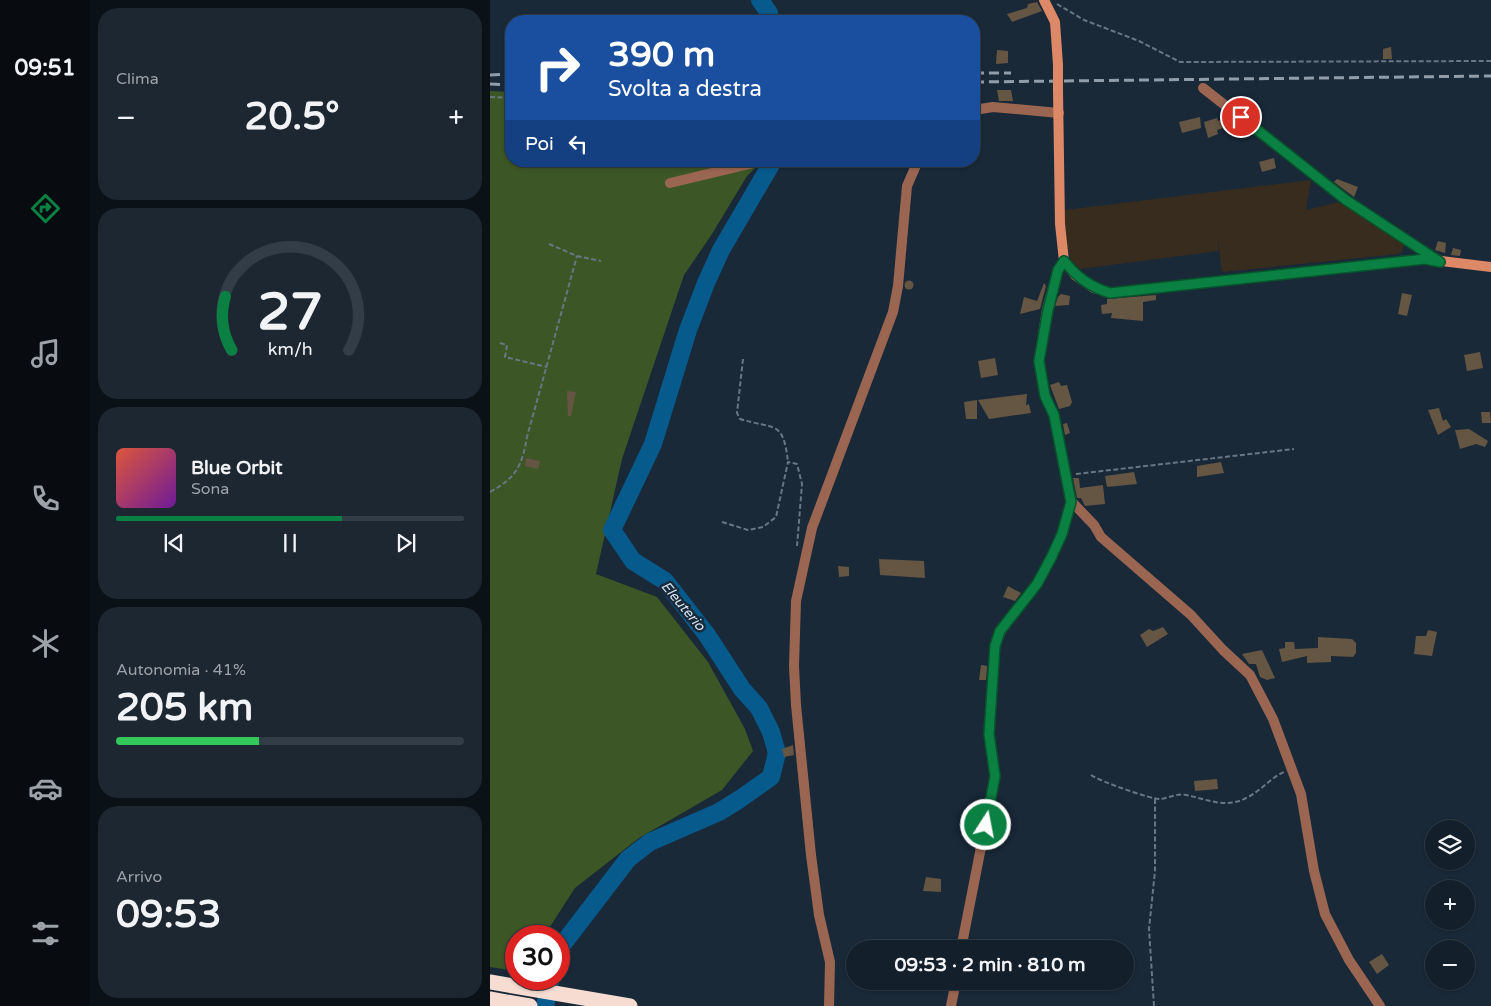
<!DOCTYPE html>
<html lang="it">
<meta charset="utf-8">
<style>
:root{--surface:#131f2a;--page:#1c2732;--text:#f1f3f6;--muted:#9da2a8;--line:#323d47;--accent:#0b8043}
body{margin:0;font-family:"Varela Round",sans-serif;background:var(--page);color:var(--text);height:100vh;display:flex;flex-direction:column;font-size:19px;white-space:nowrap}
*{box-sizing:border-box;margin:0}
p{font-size:16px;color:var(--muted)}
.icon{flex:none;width:28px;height:28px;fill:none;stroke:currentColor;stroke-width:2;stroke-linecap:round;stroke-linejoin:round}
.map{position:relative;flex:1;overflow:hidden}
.drawer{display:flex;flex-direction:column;gap:8px;padding:8px;background:#0a1117;width:400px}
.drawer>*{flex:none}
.banner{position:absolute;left:15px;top:15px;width:475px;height:152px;border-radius:20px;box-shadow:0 1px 4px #0004,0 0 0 1px var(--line);background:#1a4fa0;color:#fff;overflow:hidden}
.tools{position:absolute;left:935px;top:820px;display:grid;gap:10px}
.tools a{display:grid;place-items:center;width:50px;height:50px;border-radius:50%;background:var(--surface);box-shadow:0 1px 4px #0004,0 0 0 1px var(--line);font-size:25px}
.speed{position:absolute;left:15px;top:925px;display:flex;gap:10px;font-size:25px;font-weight:700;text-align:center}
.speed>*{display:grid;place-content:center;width:65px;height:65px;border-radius:50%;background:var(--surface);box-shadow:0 1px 4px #0004,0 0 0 1px var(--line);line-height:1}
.speed .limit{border:8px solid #d22;background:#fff;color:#111}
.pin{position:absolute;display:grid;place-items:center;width:42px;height:42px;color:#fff;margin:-21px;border:2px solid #fff;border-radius:50%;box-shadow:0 1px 5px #0007}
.me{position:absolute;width:55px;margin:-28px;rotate:11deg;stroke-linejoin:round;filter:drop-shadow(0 0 4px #0008)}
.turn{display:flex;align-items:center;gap:18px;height:105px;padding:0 20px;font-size:22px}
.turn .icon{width:65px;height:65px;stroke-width:2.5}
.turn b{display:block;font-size:35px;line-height:42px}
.then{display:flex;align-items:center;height:48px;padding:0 20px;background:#0003;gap:10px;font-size:19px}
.big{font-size:38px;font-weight:700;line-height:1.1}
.drawer .widget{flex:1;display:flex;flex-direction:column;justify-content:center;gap:8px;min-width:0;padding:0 18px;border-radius:20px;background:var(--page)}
.drawer .dial{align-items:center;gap:0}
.dial svg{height:130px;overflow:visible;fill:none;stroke:var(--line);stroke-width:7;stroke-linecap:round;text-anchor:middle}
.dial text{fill:var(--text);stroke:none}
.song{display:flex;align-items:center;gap:15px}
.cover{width:60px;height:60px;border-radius:8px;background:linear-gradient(135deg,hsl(10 70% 55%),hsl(280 70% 35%))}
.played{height:5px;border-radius:2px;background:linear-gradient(90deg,var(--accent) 65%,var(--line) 65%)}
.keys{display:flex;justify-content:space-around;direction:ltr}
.heat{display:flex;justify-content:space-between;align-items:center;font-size:28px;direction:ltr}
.charge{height:8px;border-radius:4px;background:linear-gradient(90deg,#34c759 41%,var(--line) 0)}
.trip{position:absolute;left:356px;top:940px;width:288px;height:50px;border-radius:25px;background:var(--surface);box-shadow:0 1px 4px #0004,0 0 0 1px var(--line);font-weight:700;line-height:50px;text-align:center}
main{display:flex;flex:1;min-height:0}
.dock{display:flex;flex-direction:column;width:90px;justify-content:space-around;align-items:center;background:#080c11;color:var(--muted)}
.dock .icon{width:35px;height:35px}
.dock .current{color:var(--accent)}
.dock b{font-size:22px;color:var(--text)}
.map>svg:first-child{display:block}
.industrial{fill:#382c1e}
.green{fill:#3d5625}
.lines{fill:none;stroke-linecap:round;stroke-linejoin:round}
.river{stroke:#065a8c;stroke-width:18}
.building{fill:#655543}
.path{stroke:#697683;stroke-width:2;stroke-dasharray:5 2.5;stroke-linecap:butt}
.street{stroke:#9b6651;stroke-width:10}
.secondary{stroke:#dd8867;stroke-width:10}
.highway{stroke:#f7dcd2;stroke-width:15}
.rail{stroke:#919ea9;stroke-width:3;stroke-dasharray:10 5;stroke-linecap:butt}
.secondary-bridge{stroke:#dd8867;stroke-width:10}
.route-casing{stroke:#07532c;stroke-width:12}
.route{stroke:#0b8043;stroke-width:9}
.labels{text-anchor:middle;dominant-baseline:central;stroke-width:5;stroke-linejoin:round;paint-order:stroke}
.water-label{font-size:14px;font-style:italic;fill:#d2e3f2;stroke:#192938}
</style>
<main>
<nav class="dock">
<b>09:51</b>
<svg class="icon current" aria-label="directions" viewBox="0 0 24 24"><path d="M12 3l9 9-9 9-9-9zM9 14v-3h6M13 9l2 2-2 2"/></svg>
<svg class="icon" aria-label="music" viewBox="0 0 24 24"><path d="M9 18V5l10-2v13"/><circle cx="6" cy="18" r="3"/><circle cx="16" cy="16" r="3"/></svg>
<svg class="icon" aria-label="phone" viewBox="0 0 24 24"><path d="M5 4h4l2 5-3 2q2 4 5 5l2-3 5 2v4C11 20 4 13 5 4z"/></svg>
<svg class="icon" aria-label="climate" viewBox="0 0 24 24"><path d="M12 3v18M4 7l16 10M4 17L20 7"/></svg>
<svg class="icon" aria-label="car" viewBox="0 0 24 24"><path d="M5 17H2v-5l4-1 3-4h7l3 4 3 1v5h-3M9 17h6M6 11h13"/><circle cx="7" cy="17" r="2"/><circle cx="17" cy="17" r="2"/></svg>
<svg class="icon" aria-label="filters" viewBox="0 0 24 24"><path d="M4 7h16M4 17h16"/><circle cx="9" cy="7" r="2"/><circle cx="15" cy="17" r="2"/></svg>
</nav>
<section class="drawer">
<div class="widget"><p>Clima</p>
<div class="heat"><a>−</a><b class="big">20.5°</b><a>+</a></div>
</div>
<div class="widget dial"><svg viewBox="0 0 100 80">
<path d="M14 69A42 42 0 1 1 86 69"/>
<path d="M14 69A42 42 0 0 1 10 36" stroke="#0b8043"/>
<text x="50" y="56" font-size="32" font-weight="700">27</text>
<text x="50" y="72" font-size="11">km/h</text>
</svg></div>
<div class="widget">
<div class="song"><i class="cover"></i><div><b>Blue Orbit</b><p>Sona</p></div></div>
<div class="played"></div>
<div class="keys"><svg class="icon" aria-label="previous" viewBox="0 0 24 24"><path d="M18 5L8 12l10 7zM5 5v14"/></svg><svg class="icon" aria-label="pause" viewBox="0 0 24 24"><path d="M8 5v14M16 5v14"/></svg><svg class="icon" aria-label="next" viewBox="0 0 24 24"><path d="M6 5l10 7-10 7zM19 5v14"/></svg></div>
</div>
<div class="widget"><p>Autonomia · 41%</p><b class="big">205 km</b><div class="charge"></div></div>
<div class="widget"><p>Arrivo</p><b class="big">09:53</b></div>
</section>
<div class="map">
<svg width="1001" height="1006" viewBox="0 0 1001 1006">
<rect width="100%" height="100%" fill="#192938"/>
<polygon class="industrial" points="821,180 816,210 849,202 914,245 912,251 908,254 732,272 728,239 728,251 590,269 581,260 577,246 573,228 575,210"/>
<polygon class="green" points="0,91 21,92 21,161 272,161 257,176 222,234 194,275 132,459 106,574 167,597 218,662 255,729 263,751 232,790 149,838 85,888 54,936 26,936 26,971 0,967"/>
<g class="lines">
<g class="river">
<polyline points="270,0 279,13 280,21"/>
<polyline points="69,949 138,859 160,842 229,812 250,799 281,777 287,753 281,732 269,708 252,689 217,635 175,581 143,561 122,530 163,444 198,330 216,283 231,250 283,161"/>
<polyline points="55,1006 61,979"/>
</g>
</g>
<g class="building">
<polygon points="547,2 552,11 522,22 517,14 537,8 538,4"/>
<polygon points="901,47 902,59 893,59 893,49"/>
<polygon points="507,50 518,51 518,63 506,64"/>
<polygon points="507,90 521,90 523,101 509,101"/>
<polygon points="710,117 711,128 692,133 689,122"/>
<polygon points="727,118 728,121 734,119 736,127 727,130 728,134 718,138 714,122"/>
<polygon points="784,158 786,168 772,172 769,162"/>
<polygon points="847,179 868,187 864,197 844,182"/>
<polygon points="948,241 956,243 955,253 945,250"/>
<polygon points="963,248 971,250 970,256 961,255"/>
<circle cx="419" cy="285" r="4.5"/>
<polygon points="554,283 556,286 550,309 530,314 534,297 547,301"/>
<polygon points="912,293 922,295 917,316 908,314"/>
<polygon points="571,294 580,296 579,305 565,306 568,297"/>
<polygon points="666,295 666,300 653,302 653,321 621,318 622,313 612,314 611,305 617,304 617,299"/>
<polygon points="990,352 993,368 977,371 974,355"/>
<polygon points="505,358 508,375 491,378 488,361"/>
<polygon points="569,382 571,386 577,385 582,402 580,406 569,409 560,385"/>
<polygon points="77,391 86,392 81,416 78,416"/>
<polygon points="537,394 536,405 539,404 541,413 499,419 488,400"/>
<polygon points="487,400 487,419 476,419 474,402"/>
<polygon points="949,408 953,421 956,419 961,427 948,435 938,410"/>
<polygon points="991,412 1000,412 1001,423 992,423"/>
<polygon points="577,423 580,433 575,435 573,424"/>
<polygon points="979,429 998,441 995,447 986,444 970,449 965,430"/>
<polygon points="36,458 50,461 48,469 35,466"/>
<polygon points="731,462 734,473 707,477 707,466"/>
<polygon points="644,472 647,484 617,487 615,476"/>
<polygon points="583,478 589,478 590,488 613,485 615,504 595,506 591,498 587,498"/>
<polygon points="389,559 434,561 435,578 390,575"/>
<polygon points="348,566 359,567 359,576 349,577"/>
<polygon points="518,586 531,593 525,601 513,597"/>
<polygon points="673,627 678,634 657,647 650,635 659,629 663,631"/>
<polygon points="938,630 947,632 942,656 924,654 926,636 936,636"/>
<polygon points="828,637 862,639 866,643 866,653 863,657 841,656 841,662 817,663 817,656 792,662 789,649 795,648 795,642 804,642 805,649 828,648"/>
<polygon points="772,650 785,678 777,680 770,677 766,664 759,664 752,654"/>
<polygon points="491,665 497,666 496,680 489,680"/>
<polygon points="303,745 304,755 294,757 292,749"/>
<polygon points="727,779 728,789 705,791 704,781"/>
<polygon points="436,877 451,879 451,892 433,891"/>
<polygon points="892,954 899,965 887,974 879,962"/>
</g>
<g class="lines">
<g class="path">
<polyline points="567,4 594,20 649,41 690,62 1001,61"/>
<polyline points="0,97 21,98"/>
<polyline points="59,244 87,256 111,261"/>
<polyline points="10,343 17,345 15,357 57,367"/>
<path d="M253,359L247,413L250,419C285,430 293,419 298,462"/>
<polyline points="586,474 804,449"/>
<path d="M0,492C26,478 32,466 37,437L87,256"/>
<polyline points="232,522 258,530 273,527 286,517 298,462 307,464 312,484 307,546"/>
<path d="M601,775C609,781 660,799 670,799C679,798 687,793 696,795C716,799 736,809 756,798C770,792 780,778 794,772"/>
<polyline points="664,1006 659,929 665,871 665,798"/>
</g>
<g class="street">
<polyline points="713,88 856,200 948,260"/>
<polyline points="484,110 503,107 569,113"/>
<polyline points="180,183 272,161"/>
<polyline points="581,501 604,525 611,537 701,615 733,650 760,675 783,719 811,794 824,871 835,914 859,960 890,1006"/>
<polyline points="471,949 505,776 499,734 505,645 511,631 547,584 561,558 572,534 581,501 564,415 555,396 549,361 557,309 568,270 574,261"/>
<polyline points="339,1006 340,962 329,915 321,855 306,705 304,666 306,601 322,528 403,312 408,286 417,186 428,161"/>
<polyline points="461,1006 466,981"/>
</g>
<g class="secondary">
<polyline points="554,0 565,22 568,65"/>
<polyline points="568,91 570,224 574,261 585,275 604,288 620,293 935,259 1001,267"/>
</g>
<g class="highway">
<polyline points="0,982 140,1006"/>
<polyline points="0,999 40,1006"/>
</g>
<g class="rail">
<polyline points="484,73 521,73"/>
<polyline points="0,75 21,74"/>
<polyline points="484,82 1001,76"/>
<polyline points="0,84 21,85"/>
</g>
<polyline class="secondary-bridge" points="568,65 568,91"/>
</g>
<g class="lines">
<defs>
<path id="route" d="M496,825L505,776L499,734L505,646L510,631L547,584L561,558L572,534L581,502L564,415L555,396L549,361L558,310L568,270L574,261C587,277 600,287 620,293L935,259L950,262L856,200L751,117"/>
</defs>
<use href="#route" class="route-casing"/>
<use href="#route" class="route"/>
</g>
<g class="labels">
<g class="water-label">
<text transform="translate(193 606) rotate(50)">Eleuterio</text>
</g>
</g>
</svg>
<div class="tools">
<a><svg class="icon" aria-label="layers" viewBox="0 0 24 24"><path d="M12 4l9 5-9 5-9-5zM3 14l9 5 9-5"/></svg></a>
<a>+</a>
<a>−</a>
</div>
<div class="speed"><div class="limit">30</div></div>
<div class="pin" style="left:751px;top:117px;background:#d93025"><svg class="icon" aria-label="arrive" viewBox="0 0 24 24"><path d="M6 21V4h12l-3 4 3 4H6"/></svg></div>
<svg class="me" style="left:496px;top:825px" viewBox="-20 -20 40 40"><circle r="17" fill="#0b8043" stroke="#fff" stroke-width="3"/><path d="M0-11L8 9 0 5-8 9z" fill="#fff"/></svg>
<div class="trip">09:53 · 2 min · 810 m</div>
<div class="banner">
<div class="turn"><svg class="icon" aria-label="right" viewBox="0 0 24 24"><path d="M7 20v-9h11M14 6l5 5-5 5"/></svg><div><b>390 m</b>Svolta a destra</div></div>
<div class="then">Poi<svg class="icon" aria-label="left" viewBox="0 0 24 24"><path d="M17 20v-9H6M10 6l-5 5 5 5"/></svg></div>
</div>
</div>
</main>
